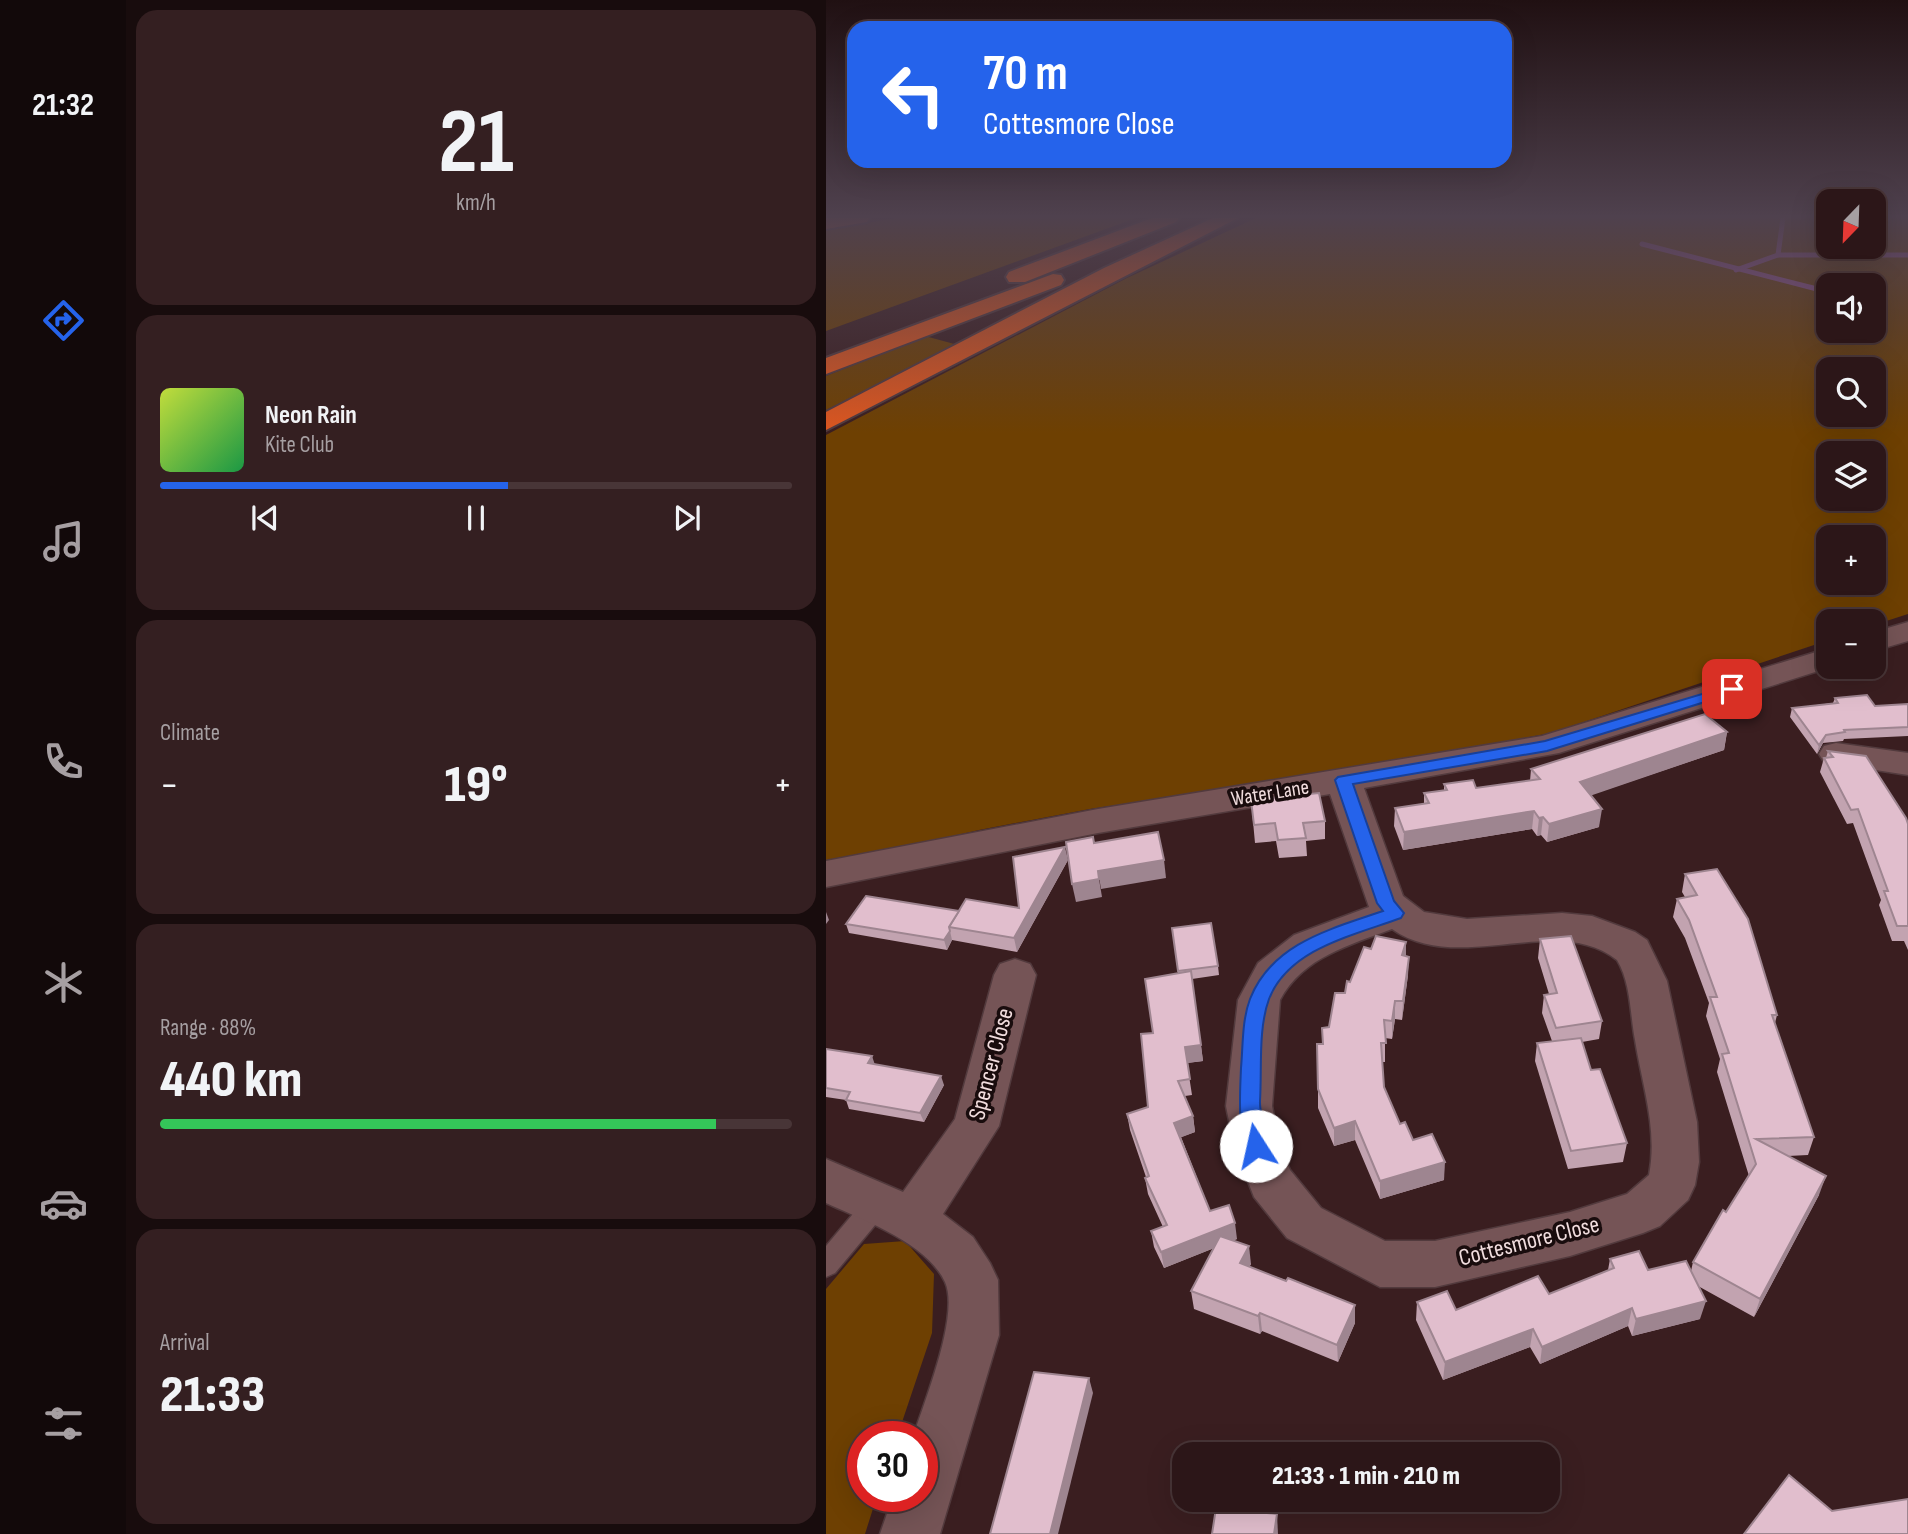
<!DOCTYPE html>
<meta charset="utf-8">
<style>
:root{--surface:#2c1618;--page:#341f21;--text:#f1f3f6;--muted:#a69fa2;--line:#483537;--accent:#2563eb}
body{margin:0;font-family:"Sofia Sans Condensed",sans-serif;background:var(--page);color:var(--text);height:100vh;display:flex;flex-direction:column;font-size:26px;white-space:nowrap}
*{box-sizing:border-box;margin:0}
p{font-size:23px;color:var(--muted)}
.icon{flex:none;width:38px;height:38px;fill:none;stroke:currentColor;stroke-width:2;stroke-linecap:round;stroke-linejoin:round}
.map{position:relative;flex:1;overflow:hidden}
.side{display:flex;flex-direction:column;gap:10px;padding:10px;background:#180c0d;width:700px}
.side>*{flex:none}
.banner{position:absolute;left:21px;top:21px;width:665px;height:147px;border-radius:21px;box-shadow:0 7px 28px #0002,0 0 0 2px var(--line);background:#2563eb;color:#fff;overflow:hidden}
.needle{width:46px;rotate:203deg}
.tools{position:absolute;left:990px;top:189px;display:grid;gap:14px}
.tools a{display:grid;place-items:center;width:70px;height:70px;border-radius:14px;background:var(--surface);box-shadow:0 7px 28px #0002,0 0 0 2px var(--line);font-size:35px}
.speed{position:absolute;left:21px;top:1421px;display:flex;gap:14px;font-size:35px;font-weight:700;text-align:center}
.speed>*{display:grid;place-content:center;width:91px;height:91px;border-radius:50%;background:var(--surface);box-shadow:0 7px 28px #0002,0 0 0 2px var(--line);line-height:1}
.speed .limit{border:10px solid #d22;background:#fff;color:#111}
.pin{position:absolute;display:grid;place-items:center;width:60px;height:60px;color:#fff;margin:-30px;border-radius:14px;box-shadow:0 4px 10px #0006}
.me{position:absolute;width:77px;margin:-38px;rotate:350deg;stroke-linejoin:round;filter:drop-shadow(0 0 5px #0008)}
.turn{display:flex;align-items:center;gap:24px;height:147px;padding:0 21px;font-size:32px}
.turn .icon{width:91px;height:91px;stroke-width:2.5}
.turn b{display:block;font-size:49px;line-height:60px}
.big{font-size:52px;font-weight:800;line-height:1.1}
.side .tile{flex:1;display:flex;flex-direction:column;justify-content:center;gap:10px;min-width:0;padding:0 24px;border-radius:21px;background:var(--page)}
.side .dial{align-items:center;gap:0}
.dial b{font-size:91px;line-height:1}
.song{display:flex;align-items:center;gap:21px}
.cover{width:84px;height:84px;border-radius:10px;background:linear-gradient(135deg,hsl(70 70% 55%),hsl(140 70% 35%))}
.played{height:7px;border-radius:4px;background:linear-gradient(90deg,var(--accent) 55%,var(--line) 55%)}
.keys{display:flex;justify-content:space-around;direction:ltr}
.heat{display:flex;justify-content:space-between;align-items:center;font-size:38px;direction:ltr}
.charge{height:10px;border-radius:5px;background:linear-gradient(90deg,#34c759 88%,var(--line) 0)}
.trip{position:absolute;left:346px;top:1442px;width:388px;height:70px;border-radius:21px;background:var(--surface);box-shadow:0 7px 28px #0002,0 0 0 2px var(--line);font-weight:800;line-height:70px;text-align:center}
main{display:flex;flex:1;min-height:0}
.dock{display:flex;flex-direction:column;width:126px;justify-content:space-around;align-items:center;background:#12090a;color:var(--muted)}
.dock .icon{width:49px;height:49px}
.dock .selected{color:var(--accent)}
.dock b{font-size:32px;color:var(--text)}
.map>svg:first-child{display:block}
.green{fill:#6e4002;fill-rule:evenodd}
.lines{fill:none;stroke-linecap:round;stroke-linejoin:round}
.stream{stroke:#98589c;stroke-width:5}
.service-casing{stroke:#523a3d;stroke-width:3}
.minor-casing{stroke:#523a3d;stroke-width:3}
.trunk-casing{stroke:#523a3d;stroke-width:4}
.motorway-casing{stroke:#523a3d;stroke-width:4}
.service{fill:#755456;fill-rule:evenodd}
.minor{fill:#755456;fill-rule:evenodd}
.trunk{fill:#c8562a;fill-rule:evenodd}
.motorway{fill:#dc561f;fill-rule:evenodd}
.wall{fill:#c2a3b0}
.shaded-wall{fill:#9e8590}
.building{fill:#e1becd;stroke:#9e8590;stroke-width:2}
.route{fill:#2563eb;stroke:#184099;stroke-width:2}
.labels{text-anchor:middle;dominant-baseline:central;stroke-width:7;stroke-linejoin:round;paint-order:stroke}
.street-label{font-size:21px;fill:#f1ddde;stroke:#190c0d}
.near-street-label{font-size:24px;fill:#f1ddde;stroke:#190c0d}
</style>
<main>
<nav class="dock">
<b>21:32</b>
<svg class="icon selected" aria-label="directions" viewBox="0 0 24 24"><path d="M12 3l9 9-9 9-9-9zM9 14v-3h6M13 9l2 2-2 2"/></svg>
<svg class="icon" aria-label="music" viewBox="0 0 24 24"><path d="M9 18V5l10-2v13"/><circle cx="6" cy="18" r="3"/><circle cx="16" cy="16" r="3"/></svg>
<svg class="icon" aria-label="phone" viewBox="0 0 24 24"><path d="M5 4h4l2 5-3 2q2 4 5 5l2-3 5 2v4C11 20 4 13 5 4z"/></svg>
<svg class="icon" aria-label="climate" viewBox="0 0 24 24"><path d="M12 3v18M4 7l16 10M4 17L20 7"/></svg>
<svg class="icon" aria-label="car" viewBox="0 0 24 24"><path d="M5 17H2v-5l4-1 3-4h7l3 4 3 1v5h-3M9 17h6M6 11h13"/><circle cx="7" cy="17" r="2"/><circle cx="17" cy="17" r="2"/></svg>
<svg class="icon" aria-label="filters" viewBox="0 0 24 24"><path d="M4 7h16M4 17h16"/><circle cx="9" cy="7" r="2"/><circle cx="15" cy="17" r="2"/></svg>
</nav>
<section class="side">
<div class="tile dial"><b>21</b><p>km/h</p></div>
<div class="tile">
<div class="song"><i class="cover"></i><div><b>Neon Rain</b><p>Kite Club</p></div></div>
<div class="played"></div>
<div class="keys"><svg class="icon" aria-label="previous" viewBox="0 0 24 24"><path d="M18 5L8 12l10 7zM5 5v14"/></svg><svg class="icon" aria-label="pause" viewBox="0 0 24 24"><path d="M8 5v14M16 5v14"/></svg><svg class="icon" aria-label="next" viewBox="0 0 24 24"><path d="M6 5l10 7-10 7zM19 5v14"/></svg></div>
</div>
<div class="tile"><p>Climate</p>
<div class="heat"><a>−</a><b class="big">19°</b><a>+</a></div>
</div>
<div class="tile"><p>Range · 88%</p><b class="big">440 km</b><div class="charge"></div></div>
<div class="tile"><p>Arrival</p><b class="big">21:33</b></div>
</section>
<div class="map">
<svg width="1082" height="1534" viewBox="0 0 1082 1534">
<rect width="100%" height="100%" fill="#3a1e20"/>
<g class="green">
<polygon points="70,218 310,218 0,331 0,230"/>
<path d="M430,218H1003V247H1048V218H1082V614L1048,625V621H1003V640L725,733L520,771L264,809L153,830L0,865V435L301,278ZM1003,285H1048V331H1003ZM1003,369H1048V415H1003ZM1003,453H1048V499H1003ZM1003,537H1048V583H1003Z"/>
<polygon points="99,336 132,345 0,410 0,376"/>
<polygon points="79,1241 108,1274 106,1333 71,1437 37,1437 37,1496 51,1496 39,1534 0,1534 0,1289 38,1244"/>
</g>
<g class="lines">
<g class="stream">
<polyline points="816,244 991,289"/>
<polyline points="952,255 1082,255"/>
<polyline points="910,270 952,255 957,218"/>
</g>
<defs>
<polygon id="service" points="51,1193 60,1196 63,1204 60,1212 9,1273 0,1277 0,1246 42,1196"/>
<g id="minor">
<polygon points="1082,622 1082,641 1048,651 1048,632"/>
<path d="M1003,648L1005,667L733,753L538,788L577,896L598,912L641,919L736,913L766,916L809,932L821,940L841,981L871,1122L873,1162L869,1185L862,1200L834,1226L817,1233L744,1256L609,1287H554L461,1238L428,1197L408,1146L400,1106L412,1000L432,963L468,935L543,907L504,794L272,833L0,887V861L272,809L716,736ZM566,929C632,976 731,912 791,960C805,983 804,1014 809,1040C816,1085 832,1129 823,1175L801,1194L744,1212L609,1241H559L495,1208L464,1170L454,1146L446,1106L454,1000C477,957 524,945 566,929Z"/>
<polygon points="1010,743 1082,753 1082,775 998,762 993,754 998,746"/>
<path d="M189,959L204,964L210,975L173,1126L117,1214L147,1237L164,1263L172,1280L173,1335L114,1534H54L67,1496H96V1437H87C98,1402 134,1315 119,1282C101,1243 37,1220 0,1203V1159L77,1192L129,1119L168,975L174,964Z"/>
</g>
<polygon id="trunk" points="0,218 44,218 41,222 0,229"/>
<g id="motorway">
<polygon points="326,218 353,218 350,222 199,282 183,282 180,277 183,272"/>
<polygon points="387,218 412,218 0,430 0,412 278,268"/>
<polygon points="227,274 235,275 238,280 235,285 0,374 0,358"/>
</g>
</defs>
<use href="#service" class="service-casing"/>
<use href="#minor" class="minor-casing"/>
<use href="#trunk" class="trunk-casing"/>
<use href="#motorway" class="motorway-casing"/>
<use href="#service" class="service"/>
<use href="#minor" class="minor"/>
<use href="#trunk" class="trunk"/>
<use href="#motorway" class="motorway"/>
</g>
<g class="wall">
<polygon points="1009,698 1049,706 1082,704 1082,736 1018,739 1017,741 997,743 991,754 964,717 966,708 1007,703"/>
<polygon points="901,732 898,750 764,795 773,827 721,842 715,835 711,836 706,829 577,850 568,826 569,808 598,804 598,793 618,790 618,784 650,788 704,781 705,769"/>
<polygon points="1002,751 1082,824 1082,950 1078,941 1066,941 1053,905 1055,900 1027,823 1021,824 994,772 998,758 1000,758"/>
<polygon points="425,800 499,821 499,839 480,841 481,856 453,858 450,841 429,843"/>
<polygon points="242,860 191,952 126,940 121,950 23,933 20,924 133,911 193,908"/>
<polygon points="859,874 951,1015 949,1023 988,1137 982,1155 962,1156 993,1195 928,1317 872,1286 874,1319 806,1336 802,1326 714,1364 704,1347 617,1380 590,1320 591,1302 630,1310 723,1294 782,1270 784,1259 822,1270 865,1271 867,1262 923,1176 891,1072 894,1059 880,1016 883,1003 859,938 847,917 851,899 859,897 856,892"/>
<polygon points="346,928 392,966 393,975 366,979 377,1061 361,1063 366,1095 359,1096 367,1116 369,1132 355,1137 384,1211 411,1239 408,1240 425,1264 423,1267 529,1305 529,1323 512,1362 436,1331 434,1334 368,1309 365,1291 388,1248 338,1268 328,1247 325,1231 337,1227 322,1194 319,1178 320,1177 304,1130 301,1114 322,1107 327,1033 352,973"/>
<polygon points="714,939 776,1021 773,1039 756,1042 765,1070 801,1143 797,1162 742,1169 709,1061 711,1043 726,1041 716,1013 718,995 723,994 712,958"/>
<polygon points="582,975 576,1020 569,1019 566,1039 559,1038 559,1062 556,1062 558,1087 574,1124 618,1180 554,1199 529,1140 508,1146 492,1108 492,1089 497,1044 503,1027 524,982"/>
<polygon points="0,1049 49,1064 118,1085 98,1122 23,1109 20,1100 0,1097"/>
</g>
<g class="shaded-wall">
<polygon points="901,732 898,750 752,800 754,782"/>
<polygon points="1000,735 997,743 991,754 993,745"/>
<polygon points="776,809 773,827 721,842 723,824"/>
<polygon points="708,811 706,829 577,850 578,832"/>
<polygon points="717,817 715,835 711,836 713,818"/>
<polygon points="239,847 242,860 191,952 188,938"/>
<polygon points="338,860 340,878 275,889 272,871"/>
<polygon points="273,879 276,897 250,902 246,884"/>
<polygon points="0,912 3,920 0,924"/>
<polygon points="124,931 126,940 121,950 118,940"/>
<polygon points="580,942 580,961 576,955"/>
<polygon points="583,957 582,975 576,1020 577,1001"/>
<polygon points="569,1001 569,1019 566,1039 566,1021"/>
<polygon points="375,1045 377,1061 361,1063 359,1047"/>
<polygon points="46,1056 49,1065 42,1063"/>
<polygon points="115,1076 118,1085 98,1122 94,1113"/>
<polygon points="367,1116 369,1132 351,1139 348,1123"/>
<polygon points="529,1121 529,1140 508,1146 508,1128"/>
<polygon points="619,1162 618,1180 554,1199 554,1181"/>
<polygon points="1000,1176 993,1195 928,1317 934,1299"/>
<polygon points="409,1223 411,1239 338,1268 335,1252"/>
<polygon points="423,1246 425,1264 416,1281 414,1263"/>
<polygon points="880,1301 874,1319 806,1336 810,1319"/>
<polygon points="529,1305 529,1323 512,1362 511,1345"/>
<polygon points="806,1308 802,1326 714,1364 716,1347"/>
<polygon points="434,1313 436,1331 434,1334 432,1316"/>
<polygon points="707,1329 704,1347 617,1380 619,1362"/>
<polygon points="263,1378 267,1393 232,1534 224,1534"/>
<polygon points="451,1514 452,1534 448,1534"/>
</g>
<g class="building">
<polygon points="1041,695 1049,706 1082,704 1082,727 1018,730 1019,732 1000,735 993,745 966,708 1012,703 1009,698"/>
<polygon points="879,714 901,732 754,782 776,809 723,824 717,817 713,818 708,811 578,832 569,808 603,803 598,793 621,790 618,784 647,780 650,788 714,779 705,769"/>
<polygon points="1002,751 1040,756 1080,818 1082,824 1082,926 1071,926 1058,891 1062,891 1032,809 1025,810 998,758 1007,757"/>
<polygon points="493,793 499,821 477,823 480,838 452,840 449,823 428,825 425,800"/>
<polygon points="332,832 338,860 272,871 273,879 246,884 240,842 267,837 268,843"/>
<polygon points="239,847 188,938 123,927 140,899 193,908 187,857"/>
<polygon points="891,869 922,919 951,1015 946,1015 988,1137 930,1139 1000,1176 934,1299 867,1262 897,1210 900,1212 930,1164 896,1054 903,1053 884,997 891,997 863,920 851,899 871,895 859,874"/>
<polygon points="40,896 133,911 123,927 124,931 118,940 20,924"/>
<polygon points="385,923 392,966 352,971 346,928"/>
<polygon points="550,936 580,942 576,955 583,957 577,1001 569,1001 566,1021 558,1020 560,1043 555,1043 558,1087 574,1124 579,1122 587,1140 606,1134 619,1162 554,1181 529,1121 508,1128 492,1089 491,1044 497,1044 496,1028 503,1027 509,993 519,993 521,981 524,982 538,947 545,949"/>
<polygon points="745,936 776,1021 730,1028 718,995 731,993 714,939"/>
<polygon points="365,971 375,1045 359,1047 364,1079 352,1081 367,1116 348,1123 384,1211 403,1205 409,1223 335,1252 325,1231 341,1225 319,1178 323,1176 301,1114 322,1107 315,1034 327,1033 319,979"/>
<polygon points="755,1038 765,1070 774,1069 801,1143 745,1151 711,1043"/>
<polygon points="0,1049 46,1056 42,1063 115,1076 94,1113 20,1100 24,1092 0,1088"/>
<polygon points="394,1236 423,1246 414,1263 460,1281 462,1278 529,1305 511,1345 434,1313 432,1316 365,1291"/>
<polygon points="813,1251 822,1270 860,1261 880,1301 810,1319 806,1308 716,1347 707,1329 619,1362 591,1302 621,1291 630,1310 712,1276 723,1294 788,1268 784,1259"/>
<polygon points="208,1372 263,1378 224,1534 164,1534"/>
<polygon points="963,1475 1006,1511 1082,1499 1082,1534 918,1534"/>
<polygon points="390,1508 451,1514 448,1534 386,1534"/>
</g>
<linearGradient id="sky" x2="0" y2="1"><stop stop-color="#201012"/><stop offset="0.5" stop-color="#4f414e"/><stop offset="1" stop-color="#4f414e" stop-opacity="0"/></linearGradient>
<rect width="1082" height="433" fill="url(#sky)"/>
<path class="route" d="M906,685L914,689L911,692L721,751L527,784L568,901L578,913L575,918C529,935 463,948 443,999C432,1029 436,1069 434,1101C433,1117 445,1138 438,1153L430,1155L423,1153C411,1128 414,1095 415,1068C417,1046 416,1020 424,999C446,943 505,929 557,911L551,903L509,780L512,777L719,741Z"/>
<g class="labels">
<g class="street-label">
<text transform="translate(444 793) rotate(-9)">Water Lane</text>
</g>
<g class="near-street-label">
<text transform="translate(165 1064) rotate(-75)">Spencer Close</text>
<text transform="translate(703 1241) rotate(-14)">Cottesmore Close</text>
</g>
</g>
</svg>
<div class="tools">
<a><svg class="needle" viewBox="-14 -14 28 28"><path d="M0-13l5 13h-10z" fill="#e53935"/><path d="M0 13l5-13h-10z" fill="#a69fa2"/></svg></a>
<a><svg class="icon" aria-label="sound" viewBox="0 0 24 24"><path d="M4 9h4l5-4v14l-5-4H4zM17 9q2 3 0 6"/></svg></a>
<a><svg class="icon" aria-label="search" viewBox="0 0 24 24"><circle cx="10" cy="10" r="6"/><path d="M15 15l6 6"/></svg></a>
<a><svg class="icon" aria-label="layers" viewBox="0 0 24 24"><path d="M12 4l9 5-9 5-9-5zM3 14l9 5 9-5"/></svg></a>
<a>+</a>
<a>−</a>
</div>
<div class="speed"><div class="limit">30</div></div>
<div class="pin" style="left:906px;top:689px;background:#d93025"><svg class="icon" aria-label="arrive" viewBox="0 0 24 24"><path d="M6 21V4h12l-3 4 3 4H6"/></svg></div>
<svg class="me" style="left:430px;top:1146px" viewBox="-20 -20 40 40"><circle r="19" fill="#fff"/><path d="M0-13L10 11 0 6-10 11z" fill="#2563eb"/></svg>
<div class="trip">21:33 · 1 min · 210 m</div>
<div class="banner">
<div class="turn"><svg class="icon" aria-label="left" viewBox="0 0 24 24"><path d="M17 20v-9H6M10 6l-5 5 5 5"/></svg><div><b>70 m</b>Cottesmore Close</div></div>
</div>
</div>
</main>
